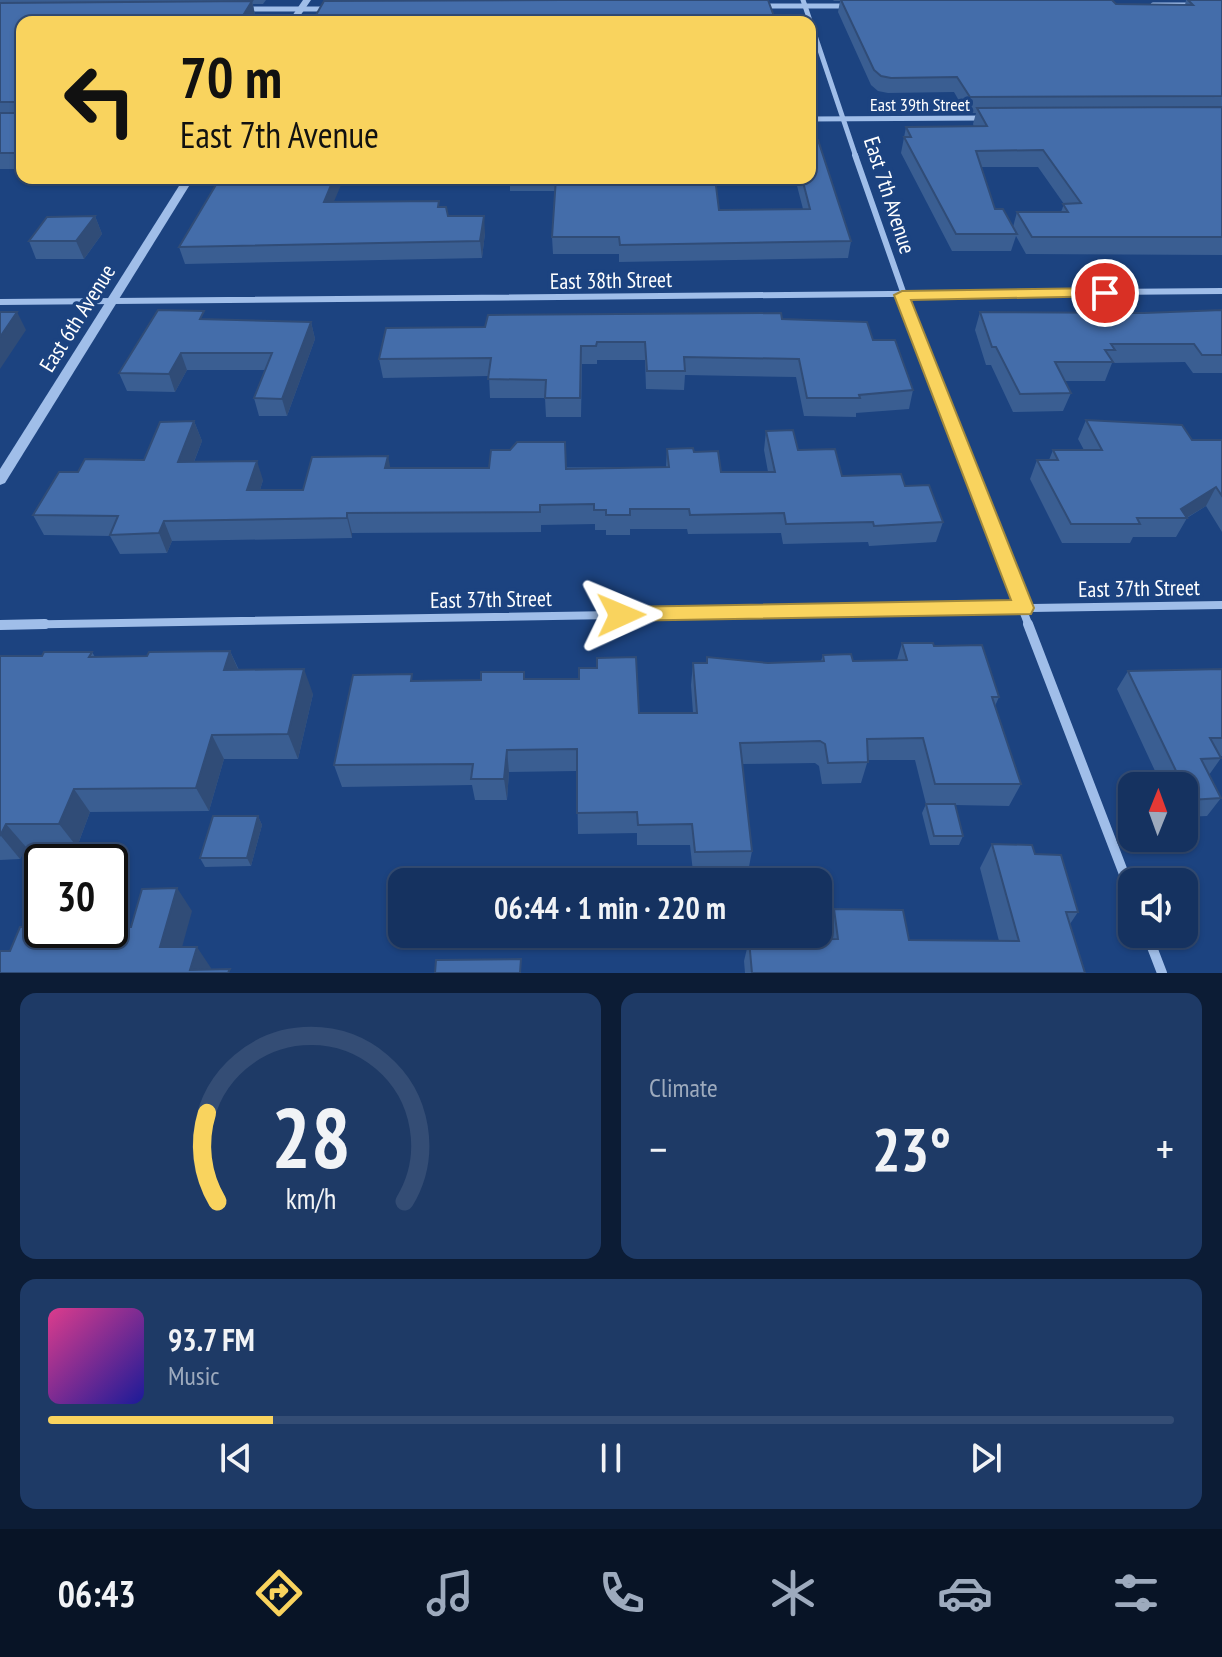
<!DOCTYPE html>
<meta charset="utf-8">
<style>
:root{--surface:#153260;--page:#1e3a66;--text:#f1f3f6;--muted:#9daabd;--line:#344d75;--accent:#f9d35e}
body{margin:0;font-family:"PT Sans Narrow",sans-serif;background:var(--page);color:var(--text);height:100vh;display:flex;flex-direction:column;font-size:30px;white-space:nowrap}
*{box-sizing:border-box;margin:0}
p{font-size:26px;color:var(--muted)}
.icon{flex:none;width:44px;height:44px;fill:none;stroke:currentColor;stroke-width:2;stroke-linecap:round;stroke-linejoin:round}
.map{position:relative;height:973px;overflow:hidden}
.side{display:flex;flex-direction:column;gap:20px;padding:20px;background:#0c1c35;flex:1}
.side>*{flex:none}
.banner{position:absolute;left:16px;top:16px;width:800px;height:168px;border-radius:16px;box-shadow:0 2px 6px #0004,0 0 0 2px var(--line);background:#f9d35e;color:#111;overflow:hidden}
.needle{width:52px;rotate:1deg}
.buttons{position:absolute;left:1118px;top:772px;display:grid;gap:16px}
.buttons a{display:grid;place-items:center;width:80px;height:80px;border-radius:16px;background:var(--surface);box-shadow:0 2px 6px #0004,0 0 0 2px var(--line);font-size:40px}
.speed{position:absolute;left:24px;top:844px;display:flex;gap:16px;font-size:40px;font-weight:700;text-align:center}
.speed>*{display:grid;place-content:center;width:104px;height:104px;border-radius:50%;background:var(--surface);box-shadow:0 2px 6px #0004,0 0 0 2px var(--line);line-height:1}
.speed .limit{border:4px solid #111;border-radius:12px;background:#fff;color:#111}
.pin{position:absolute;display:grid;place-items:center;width:68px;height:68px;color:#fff;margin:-34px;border:4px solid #fff;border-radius:50%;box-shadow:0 2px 8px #0007}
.me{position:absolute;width:88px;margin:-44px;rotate:89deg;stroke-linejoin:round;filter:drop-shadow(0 0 6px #0008)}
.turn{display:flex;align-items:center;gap:28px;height:168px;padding:0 32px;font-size:36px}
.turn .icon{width:104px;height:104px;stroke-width:2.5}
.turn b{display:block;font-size:56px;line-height:68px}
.big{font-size:60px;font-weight:700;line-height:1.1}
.side .card{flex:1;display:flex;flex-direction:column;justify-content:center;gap:12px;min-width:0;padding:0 28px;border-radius:16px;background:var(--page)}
.side .dial{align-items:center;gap:0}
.dial svg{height:208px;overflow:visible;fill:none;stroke:var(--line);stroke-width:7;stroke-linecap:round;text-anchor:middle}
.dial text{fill:var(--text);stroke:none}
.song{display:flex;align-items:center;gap:24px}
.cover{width:96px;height:96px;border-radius:12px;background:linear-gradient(135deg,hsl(330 70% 55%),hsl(240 70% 35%))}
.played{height:8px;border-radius:4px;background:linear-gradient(90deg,var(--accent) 20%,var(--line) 20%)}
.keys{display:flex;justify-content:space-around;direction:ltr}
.heat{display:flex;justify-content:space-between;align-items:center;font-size:44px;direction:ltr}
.side .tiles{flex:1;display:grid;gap:20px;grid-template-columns:1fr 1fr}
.card:last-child{grid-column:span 2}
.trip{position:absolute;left:388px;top:868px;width:444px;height:80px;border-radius:16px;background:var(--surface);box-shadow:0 2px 6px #0004,0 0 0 2px var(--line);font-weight:700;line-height:80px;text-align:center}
.tabs{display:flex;height:128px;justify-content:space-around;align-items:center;background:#081426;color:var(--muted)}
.tabs .icon{width:56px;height:56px}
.tabs .current{color:var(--accent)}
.tabs b{font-size:36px;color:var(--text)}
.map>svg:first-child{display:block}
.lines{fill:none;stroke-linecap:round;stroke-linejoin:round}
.minor-far3{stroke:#a0bee9;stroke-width:5}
.minor-far2{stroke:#a0bee9;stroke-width:6}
.minor-far1{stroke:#a0bee9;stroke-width:8}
.minor{stroke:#a0bee9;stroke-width:10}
.tertiary{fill:#a0bee9;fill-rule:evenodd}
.wall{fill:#3a5e92;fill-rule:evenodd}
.shaded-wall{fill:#304c77}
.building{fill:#446daa;stroke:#304c77;stroke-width:2}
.route{fill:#f9d35e;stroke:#a2893d;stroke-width:2}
.labels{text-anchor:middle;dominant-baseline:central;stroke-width:7;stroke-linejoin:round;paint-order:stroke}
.far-street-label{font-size:18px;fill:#fff;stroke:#1c4380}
.street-label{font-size:22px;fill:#fff;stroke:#1c4380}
</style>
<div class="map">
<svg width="1222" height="973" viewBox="0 0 1222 973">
<rect width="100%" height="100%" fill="#1c4380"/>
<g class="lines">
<g class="minor-far3">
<polyline points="803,0 856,157"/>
<polyline points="1153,5 1195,5"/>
<polyline points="761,6 847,6"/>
<polyline points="245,9 327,9"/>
<polyline points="810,119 985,118"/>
</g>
<g class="minor-far2">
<polyline points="855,155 927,360"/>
<polyline points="0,302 1222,291"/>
</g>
<g class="minor-far1">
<polyline points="926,358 1029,626"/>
<polyline points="0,625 1222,605"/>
</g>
<g class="minor">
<polyline points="1028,624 1132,895"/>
<polyline points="0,625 45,624"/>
<polyline points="1147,934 1162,973"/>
</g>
<g class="tertiary">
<polygon points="303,0 311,0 296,22 288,22"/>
<polygon points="184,178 194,178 5,483 0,485 0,469"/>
</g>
</g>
<g class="wall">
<polygon points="0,0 266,0 263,4 253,4 255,15 22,22 22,169 0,169"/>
<polygon points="333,0 768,0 333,1"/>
<path d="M833,0H1112L1116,4L1185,5L1186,0H1222V255L1026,254L1016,236L1011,251H952L901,153L906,127H974L973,124L976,113H966L954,92L888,93L878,91L871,85L838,12L840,1H834ZM981,167H1038L1064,204L1061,212H1017L1013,227L995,209Z"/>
<polygon points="510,178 715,178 719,210 803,209 795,178 810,178 851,241 848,258 619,262 619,254 553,254 552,237 555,191 510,191"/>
<polygon points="334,202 439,207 448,216 485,233 482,258 185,264 179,247"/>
<polygon points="95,216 102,234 84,259 36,259 29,241"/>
<polygon points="1222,310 1222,373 1193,373 1185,362 1112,363 1105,381 1064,381 1071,393 1063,411 1013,412 991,365 986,365 975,330 980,312 1144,313"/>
<polygon points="206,319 311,322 315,339 287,416 259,416 254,398 265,370 187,370 175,392 127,391 119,373"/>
<polygon points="782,319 873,340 913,390 909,409 856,413 856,417 804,416 796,377 685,375 684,390 646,389 645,360 597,360 597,364 582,364 581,417 546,417 545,398 490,398 489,376 383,378 379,359 485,327"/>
<polygon points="1086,420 1192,440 1222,440 1222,532 1206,506 1187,518 1176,537 1133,537 1130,543 1062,543 1030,479 1037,460 1049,460 1053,450 1084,450 1078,439"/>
<polygon points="194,421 202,441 194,462 263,480 260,490 303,490 390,468 666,467 667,449 694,452 721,472 768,472 764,450 766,431 842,476 905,486 943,522 936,542 869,546 868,542 783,544 781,533 688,534 687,529 630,529 630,535 606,535 606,530 595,530 595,524 541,525 541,532 352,533 352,538 172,541 167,553 120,554 110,536 44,535 33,515 78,472 144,460"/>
<polygon points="902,643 934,646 999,697 995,706 1021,784 1009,806 955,805 963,836 959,845 930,845 922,813 926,804 915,760 868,760 861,783 822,784 819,766 815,763 742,764 752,851 748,872 693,872 690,845 637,845 637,833 578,834 577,771 509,772 507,800 475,800 472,785 342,787 334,765 413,681 481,680 524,672 524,679 639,713 693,713 691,685 693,663 706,663 707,657 768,663 821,661 823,655 853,661 897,660"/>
<polygon points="230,651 239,670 313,694 298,759 224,759 209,811 90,812 77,847 26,847 20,859 0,860 0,656 42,656 92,652 95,657 147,656"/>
<polygon points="1222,669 1222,756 1220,756 1221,758 1209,775 1221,798 1207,816 1184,817 1184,786 1162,786 1117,689 1128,671"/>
<polygon points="258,816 262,825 251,866 205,867 200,858"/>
<polygon points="992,844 1035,854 1078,912 1070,924 1085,973 745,973 744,961 749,940 827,939 826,932 834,909 909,940 999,941 980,868"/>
</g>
<g class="shaded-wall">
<polygon points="252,1 255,15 251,22 239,22"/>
<polygon points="334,178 344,178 327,218 324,202"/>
<polygon points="95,216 102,234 84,259 76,241"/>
<polygon points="484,216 485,233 482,258 480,241"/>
<polygon points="17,312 26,330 0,369 0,337"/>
<polygon points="311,322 315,339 287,416 282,399"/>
<polygon points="181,353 187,370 175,392 169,374"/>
<polygon points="194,421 202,441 186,482 178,462"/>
<polygon points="388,456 392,476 385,468"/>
<polygon points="257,461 263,480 254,510 247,490"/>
<polygon points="1216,487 1206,506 1186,518 1181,509"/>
<polygon points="347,513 352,533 352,538 347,518"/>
<polygon points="164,521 172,541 167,553 159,533"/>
<polygon points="230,651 241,676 224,670"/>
<polygon points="304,669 313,694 298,759 288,734"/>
<polygon points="212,735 224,759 209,811 196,788"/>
<polygon points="507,750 509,772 507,800 504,779"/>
<polygon points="74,789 90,812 77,847 59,824"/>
<polygon points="258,816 262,825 251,866 247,858"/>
<polygon points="6,824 26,847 20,859 1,836"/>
<polygon points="177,888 192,911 176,969 160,947"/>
<polygon points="197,947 211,968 210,973 190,970"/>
</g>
<g class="building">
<polygon points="563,0 768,0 776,22 312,22 324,1"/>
<polygon points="841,0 1112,0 1116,4 1193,5 1188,0 1222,0 1222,96 970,97 957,77 891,78 881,76 874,70"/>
<polygon points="252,1 239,22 22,22 22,153 0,153 0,113 16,113 21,105 16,102 0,102 0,3"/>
<polygon points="1222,107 1222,237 1032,237 1017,212 1068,212 1063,204 1081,203 1043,150 976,151 995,209 1003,209 1017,234 956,234 904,137 911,137 906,127 987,126 977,108"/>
<polygon points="810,140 818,140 851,241 620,245 619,237 552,237 556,178 715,178 719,210 810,209 802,178 810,178"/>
<polygon points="220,178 334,178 324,202 439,201 438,207 446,207 448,216 484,216 480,241 179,247"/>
<polygon points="95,216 76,241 29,241 47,217"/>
<polygon points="158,310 204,311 200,319 311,322 282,399 254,398 272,353 181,353 169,374 119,373"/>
<polygon points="1222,310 1222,355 1202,355 1194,344 1111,344 1115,350 1105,350 1113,362 1055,362 1071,393 1020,394 996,347 992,347 980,312 1144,313"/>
<polygon points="0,312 17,312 0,337"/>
<polygon points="781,313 782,319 867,322 873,340 895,340 913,390 859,395 860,398 807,398 799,359 684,357 685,371 647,371 645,342 597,342 596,346 581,346 580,398 545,398 546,380 488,379 491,358 379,359 386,328 485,327 488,315"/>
<polygon points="1086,420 1182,425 1192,440 1222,440 1222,496 1216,487 1181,509 1187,518 1137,518 1140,524 1071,524 1037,460 1058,460 1053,450 1102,450"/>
<polygon points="194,421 178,462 257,461 247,490 303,490 312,457 388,456 385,468 489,468 491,450 510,450 517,442 565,442 566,469 669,467 667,449 693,448 694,452 718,451 721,472 775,472 766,431 793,430 798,450 835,449 842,476 901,474 905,486 929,485 943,522 874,526 873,522 786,524 784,513 690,515 689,509 630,509 630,515 606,515 606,510 594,510 594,504 540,505 540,512 347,513 347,518 164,521 159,533 110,535 118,516 33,515 59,472 78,472 85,459 144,460 160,422"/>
<polygon points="902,643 933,643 934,646 982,645 999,697 992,697 1021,784 935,784 923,738 867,739 868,762 828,763 825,744 820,741 740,743 752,851 695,852 692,824 638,825 637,812 577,813 577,749 507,750 504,779 471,779 473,764 334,765 353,675 412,674 411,681 481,680 481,672 524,672 524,679 579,679 579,668 597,668 597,658 636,657 639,713 697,713 693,663 707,663 707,657 768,663 824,661 823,655 851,654 853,661 907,660"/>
<polygon points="230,651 224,670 304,669 288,734 212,735 196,788 74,789 59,824 6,824 0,836 0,656 42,656 44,652 92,652 89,657 147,656 149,652"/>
<polygon points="1222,669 1222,738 1210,738 1221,758 1201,759 1221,798 1190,800 1128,671"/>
<polygon points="926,804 955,804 963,836 934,836"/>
<polygon points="213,816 258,816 247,858 200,858"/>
<polygon points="992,844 1032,845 1035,854 1061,855 1078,912 1066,912 1085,973 752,973 749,940 838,939 834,909 903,910 909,940 1019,941"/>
<polygon points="177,888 160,947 197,947 190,970 230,969 228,973 0,973 0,951 10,951 20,927 42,927 42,930 110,930 110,927 131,927 142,889"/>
<polygon points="521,959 520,973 435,973 436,960"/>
</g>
<polygon class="route" points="1105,288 1113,293 1111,296 911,300 1034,608 1031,614 614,621 611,615 614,609 621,607 1011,600 894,295 902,291"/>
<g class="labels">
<g class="far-street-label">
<text x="920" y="104">East 39th Street</text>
</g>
<g class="street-label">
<text transform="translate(890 195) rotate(72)">East 7th Avenue</text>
<text transform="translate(611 280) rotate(-1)">East 38th Street</text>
<text transform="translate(77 318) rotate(-58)">East 6th Avenue</text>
<text transform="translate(1139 588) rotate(-1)">East 37th Street</text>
<text transform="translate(491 599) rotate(-1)">East 37th Street</text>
</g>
</g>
</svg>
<div class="buttons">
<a><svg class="needle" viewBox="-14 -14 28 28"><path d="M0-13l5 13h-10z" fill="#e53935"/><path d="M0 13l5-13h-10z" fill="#9daabd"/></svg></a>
<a><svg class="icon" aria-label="sound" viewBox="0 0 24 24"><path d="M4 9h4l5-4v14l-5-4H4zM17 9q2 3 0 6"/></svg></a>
</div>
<div class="speed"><div class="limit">30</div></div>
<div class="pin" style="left:1105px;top:293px;background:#d93025"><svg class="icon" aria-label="arrive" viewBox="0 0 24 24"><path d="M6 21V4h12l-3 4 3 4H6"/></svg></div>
<svg class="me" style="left:621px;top:615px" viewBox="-20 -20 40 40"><path d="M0-17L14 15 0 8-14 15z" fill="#f9d35e" stroke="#fff" stroke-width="4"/></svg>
<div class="trip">06:44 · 1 min · 220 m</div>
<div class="banner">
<div class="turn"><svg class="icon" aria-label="left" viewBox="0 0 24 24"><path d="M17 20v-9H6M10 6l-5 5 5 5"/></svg><div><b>70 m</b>East 7th Avenue</div></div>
</div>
</div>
<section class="side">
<div class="tiles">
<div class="card dial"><svg viewBox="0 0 100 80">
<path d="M14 69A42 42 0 1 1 86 69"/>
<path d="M14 69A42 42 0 0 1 10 35" stroke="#f9d35e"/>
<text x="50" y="56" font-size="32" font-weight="700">28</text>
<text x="50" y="72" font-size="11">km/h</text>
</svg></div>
<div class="card"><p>Climate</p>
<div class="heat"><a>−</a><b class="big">23°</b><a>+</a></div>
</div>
<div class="card">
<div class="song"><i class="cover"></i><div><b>93.7 FM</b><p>Music</p></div></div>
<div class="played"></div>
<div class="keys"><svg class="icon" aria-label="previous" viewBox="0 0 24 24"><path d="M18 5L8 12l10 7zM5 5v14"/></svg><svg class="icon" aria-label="pause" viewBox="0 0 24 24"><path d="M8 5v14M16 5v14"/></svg><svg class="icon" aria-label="next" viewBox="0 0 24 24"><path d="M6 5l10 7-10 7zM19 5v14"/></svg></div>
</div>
</div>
</section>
<nav class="tabs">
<b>06:43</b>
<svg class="icon current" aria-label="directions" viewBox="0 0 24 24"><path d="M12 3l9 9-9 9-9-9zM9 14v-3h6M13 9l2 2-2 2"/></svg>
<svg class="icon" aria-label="music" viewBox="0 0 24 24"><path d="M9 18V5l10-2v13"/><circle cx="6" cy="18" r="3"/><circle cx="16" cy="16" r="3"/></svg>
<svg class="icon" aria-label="phone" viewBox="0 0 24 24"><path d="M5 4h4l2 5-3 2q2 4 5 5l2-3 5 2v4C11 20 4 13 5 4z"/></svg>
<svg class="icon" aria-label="climate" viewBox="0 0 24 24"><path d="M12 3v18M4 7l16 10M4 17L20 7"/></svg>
<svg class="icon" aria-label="car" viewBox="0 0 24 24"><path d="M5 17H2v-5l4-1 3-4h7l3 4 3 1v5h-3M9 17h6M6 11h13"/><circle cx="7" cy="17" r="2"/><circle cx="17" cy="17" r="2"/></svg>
<svg class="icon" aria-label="filters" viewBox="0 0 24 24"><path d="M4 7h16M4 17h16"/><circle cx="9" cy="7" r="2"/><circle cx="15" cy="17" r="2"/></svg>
</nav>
